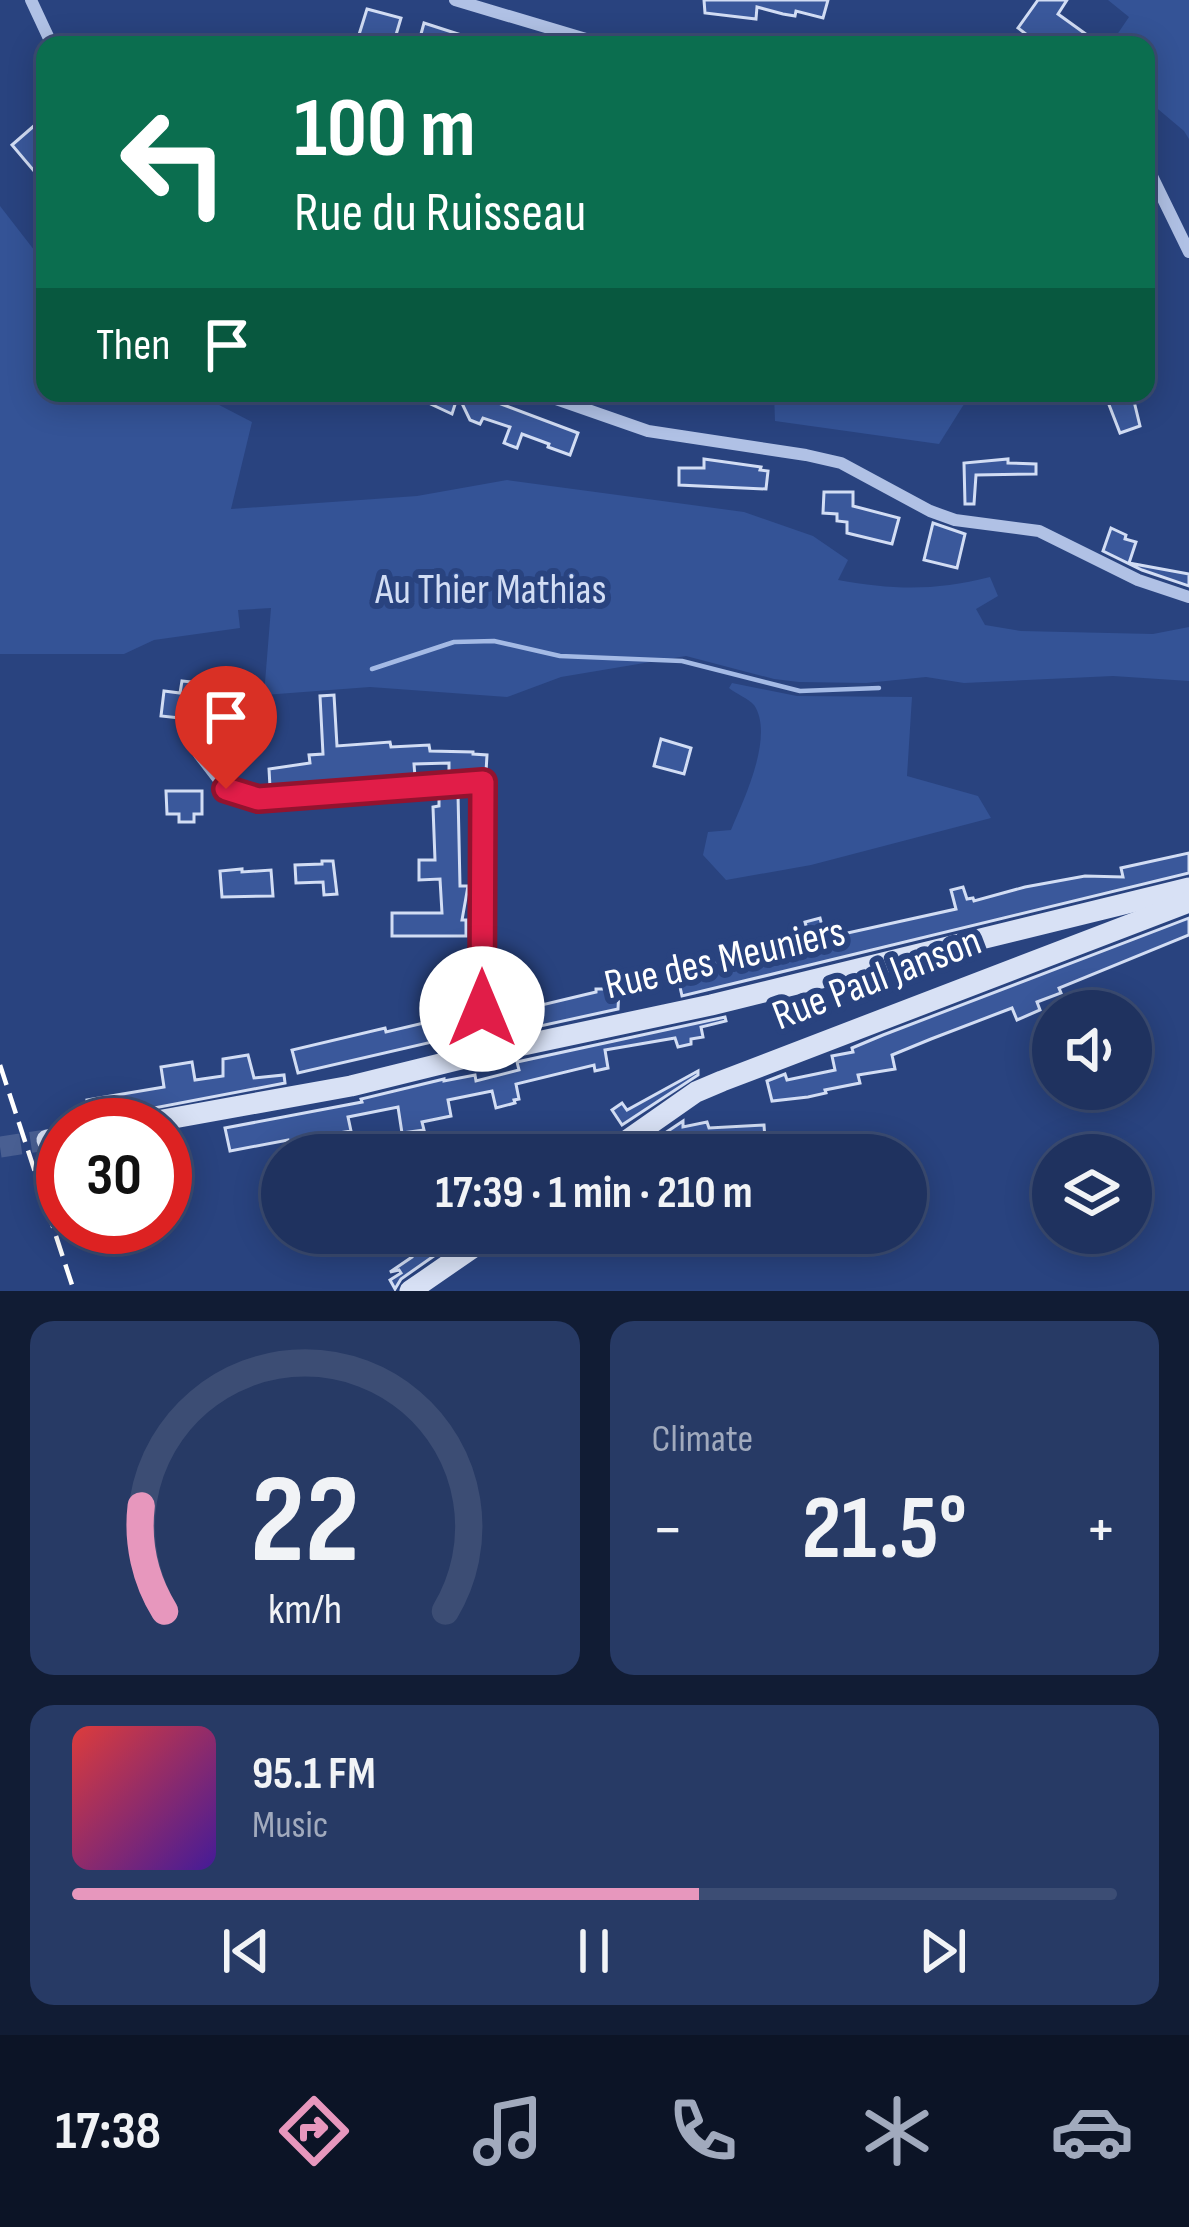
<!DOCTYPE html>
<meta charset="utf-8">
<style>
:root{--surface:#1f325f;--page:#273a65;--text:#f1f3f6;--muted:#a1aabd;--line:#3c4d74;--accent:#e797bd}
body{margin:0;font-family:"Sofia Sans Condensed",sans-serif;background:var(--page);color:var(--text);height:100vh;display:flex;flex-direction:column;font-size:45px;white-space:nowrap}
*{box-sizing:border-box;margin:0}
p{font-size:39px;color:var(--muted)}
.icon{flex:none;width:66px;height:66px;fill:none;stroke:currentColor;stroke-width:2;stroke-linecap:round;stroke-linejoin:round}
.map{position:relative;height:1291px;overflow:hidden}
.sheet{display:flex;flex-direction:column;gap:30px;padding:30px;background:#111c34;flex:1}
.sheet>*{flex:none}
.hud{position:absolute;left:36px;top:36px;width:1119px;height:366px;border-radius:24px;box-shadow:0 6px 30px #0003,0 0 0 3px var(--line);background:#0b6e4f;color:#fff;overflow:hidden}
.fabs{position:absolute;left:1032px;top:990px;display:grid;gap:24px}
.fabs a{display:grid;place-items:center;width:120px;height:120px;border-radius:50%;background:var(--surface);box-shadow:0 6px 30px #0003,0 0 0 3px var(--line);font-size:60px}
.speed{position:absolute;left:36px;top:1098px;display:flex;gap:24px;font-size:60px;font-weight:700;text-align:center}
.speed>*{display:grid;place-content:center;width:156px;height:156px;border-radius:50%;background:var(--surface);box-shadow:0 6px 30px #0003,0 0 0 3px var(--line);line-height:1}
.speed .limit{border:18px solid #d22;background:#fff;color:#111}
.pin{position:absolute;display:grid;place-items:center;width:102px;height:102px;color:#fff;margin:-123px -51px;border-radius:50% 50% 50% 0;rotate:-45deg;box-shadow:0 0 12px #0007}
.pin .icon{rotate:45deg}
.me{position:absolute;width:132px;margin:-66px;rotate:0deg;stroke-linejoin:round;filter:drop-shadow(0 0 9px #0008)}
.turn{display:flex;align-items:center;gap:42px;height:252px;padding:0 60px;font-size:54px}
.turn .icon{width:156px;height:156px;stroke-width:2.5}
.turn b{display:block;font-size:84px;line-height:102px}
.then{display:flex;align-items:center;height:114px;padding:0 60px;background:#0003;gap:24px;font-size:45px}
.big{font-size:90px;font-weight:700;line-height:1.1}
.sheet .widget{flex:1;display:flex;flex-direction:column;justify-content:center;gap:18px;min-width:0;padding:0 42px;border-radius:24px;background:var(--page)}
.sheet .dial{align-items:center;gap:0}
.dial svg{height:312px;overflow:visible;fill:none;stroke:var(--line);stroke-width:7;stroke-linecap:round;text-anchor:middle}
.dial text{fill:var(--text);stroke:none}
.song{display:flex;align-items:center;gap:36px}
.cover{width:144px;height:144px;border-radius:18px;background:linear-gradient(135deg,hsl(0 70% 55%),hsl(260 70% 35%))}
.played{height:12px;border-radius:6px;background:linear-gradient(90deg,var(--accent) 60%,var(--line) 60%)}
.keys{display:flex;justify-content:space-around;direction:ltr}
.heat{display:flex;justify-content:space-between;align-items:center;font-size:66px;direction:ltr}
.sheet .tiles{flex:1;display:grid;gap:30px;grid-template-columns:1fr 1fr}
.widget:last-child{grid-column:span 2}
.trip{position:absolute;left:261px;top:1134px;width:666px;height:120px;border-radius:60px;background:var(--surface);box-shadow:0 6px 30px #0003,0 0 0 3px var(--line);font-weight:700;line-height:120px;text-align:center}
.tab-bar{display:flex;height:192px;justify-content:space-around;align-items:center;background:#0c1426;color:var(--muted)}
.tab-bar .icon{width:84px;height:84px}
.tab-bar .active{color:var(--accent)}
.tab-bar b{font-size:54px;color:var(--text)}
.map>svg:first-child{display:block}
.green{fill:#345396}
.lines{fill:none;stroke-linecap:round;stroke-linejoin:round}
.stream{stroke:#a4bae5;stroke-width:4.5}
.building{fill:#3a589b;stroke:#d2ddf4;stroke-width:3}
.secondary-tunnel{stroke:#495f92;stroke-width:21;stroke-dasharray:21 10;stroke-linecap:butt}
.street{stroke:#b0c1e5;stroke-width:12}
.secondary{stroke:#d8e1f5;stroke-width:21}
.rail{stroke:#fff;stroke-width:4.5;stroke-dasharray:21 9;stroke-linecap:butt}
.route-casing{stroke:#92132f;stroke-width:30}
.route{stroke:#e11d48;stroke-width:21}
.labels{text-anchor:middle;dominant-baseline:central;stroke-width:12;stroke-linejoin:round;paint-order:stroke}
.park-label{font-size:42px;fill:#d2ddf4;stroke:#29437f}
.street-label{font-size:42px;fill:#fff;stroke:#29437f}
</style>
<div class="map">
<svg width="1189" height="1291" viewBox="0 0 1189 1291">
<rect width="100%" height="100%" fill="#29437f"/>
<g class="green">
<polygon points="1108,0 1189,0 1189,139 1184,131 1146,99 1146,45 1110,45 1129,17"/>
<path d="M0,206L45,264V393H196L252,422L231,509L417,496L507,480L744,512L813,536L848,560L838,580C894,590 935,591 990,577L998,596L976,609L985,625L1021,631L1153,634L1189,627V681L1113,676L964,683L926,677L866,683L799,682L774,679L686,656L561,677L507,697L370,687L264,695L271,608L238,610L240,628L154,640L124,654H0Z"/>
<polygon points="774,393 971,393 939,444 775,421"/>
<path d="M732,683L797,696L912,697L907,776L978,796L991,818L811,865L726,880L703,855L708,832L731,830C743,801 775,736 754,705C749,699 735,693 729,688Z"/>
</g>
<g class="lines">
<polyline class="stream" points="372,669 454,642 494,641 560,656 682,661 800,691 879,688"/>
</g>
<g class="building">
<polygon points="704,0 828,0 823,18 796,11 795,16 783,14 757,7 756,19 705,13"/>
<polygon points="1038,0 1067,0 1058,14 1101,45 1040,45 1018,28"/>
<polygon points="367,9 401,18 393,45 371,45 357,41"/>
<polygon points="424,23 480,41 479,45 418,45"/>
<polygon points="35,125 45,137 45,184 12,145"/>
<polygon points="407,393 472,393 578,433 570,455 548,447 549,444 522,434 517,448 504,443 510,427 483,418 480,424 470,420 458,395 452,414"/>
<polygon points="1113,393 1132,393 1140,426 1120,433 1106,397"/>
<polygon points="704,459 761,467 760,470 768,471 766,489 679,485 679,468 704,468"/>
<polygon points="1008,459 1008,463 1036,464 1036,474 976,475 974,504 965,504 964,463"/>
<polygon points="824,492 853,492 853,506 899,518 892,544 847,533 847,522 837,521 837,514 823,513"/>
<polygon points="933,523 965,534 957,568 924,560"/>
<polygon points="1111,528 1126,535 1125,539 1136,542 1129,563 1189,574 1189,586 1142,570 1103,551"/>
<polygon points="182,681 202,683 200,695 203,696 199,720 161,716 164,691 180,693"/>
<polygon points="334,695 337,746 390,742 391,747 429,745 430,751 473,752 473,754 487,755 486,772 449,772 449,763 414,764 415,777 270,787 269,769 310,763 309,755 323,754 320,696"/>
<polygon points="661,739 691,748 684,774 654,766"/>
<polygon points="166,791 202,791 202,814 194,814 194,822 179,822 179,814 167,814"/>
<polygon points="458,794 460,886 468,886 462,920 466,920 466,936 392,936 392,913 442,913 440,879 419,880 419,860 435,860 433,807 439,806 439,796"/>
<polygon points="1189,853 1189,873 682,996 677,973 745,955 744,950 782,943 780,936 807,929 805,922 820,918 825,938 956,909 951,890 963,887 967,899 973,898 974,901 1025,887 1085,876 1123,877 1121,868"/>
<polygon points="322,861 333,861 337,894 324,895 323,882 296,883 295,865 322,864"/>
<polygon points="242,869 242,872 271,870 273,896 222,897 220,871"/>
<polygon points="1189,918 1189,935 1059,988 1061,993 1037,1002 1040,1010 1017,1020 1012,1008 931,1039 892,1055 895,1069 858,1075 860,1083 825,1090 826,1093 808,1097 772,1101 767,1081 785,1074 787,1080 835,1070 832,1056 853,1052 852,1048 883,1035"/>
<polygon points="596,989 619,989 618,1009 508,1033 504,1014 596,992"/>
<polygon points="449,1017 454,1037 298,1073 292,1050 385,1028 386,1032"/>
<polygon points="725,1017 726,1021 701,1027 703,1037 691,1039 691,1044 678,1047 675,1038 605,1050 608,1068 595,1071 594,1065 516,1084 519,1099 514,1100 515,1103 496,1108 492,1091 448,1100 451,1116 422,1122 424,1130 402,1133 398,1107 348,1117 351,1131 303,1139 304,1142 289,1145 288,1140 230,1151 225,1128 362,1102 361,1099 444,1079 444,1081 475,1075 476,1081 519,1070 517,1062"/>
<polygon points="248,1055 254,1078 284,1075 285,1083 81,1122 78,1107 88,1106 87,1100 164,1087 161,1067 192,1062 195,1080 223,1076 223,1059"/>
<polygon points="698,1071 698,1075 622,1125 612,1110 622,1103 627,1110"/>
<polygon points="683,1121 683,1127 707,1122 709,1128 764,1125 766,1154 723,1155 722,1138 685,1147 686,1155 632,1155"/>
<polygon points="420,1233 457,1233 458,1239 401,1279 395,1289 390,1280 401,1273 399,1270 390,1272 412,1257 407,1238 421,1235"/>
</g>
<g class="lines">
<polyline class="secondary-tunnel" points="0,1147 47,1140"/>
<g class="street">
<polyline points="31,0 52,45"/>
<polyline points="455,0 606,45"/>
<polyline points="980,45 992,45"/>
<polyline points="1146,164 1189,252"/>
<polyline points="539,393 648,431 806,455 841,463 930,511 955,520 1039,531 1138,580 1189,597"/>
<polyline points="199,754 226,789 258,799 483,782 481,1054"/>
</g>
<g class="secondary">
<polyline points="135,1125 351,1086 481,1054 711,1005 1189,888"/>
<polyline points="47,1140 63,1137"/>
<polyline points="606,1155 696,1092 722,1081 1189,902"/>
<polyline points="410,1291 494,1233"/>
</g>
<polyline class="rail" points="0,1065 74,1291"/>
</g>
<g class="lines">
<defs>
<polyline id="route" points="226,789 258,799 483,782 482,1009"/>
</defs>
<use href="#route" class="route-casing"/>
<use href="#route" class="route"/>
</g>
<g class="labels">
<g class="park-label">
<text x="491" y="590">Au Thier Mathias</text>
</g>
<g class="street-label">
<text transform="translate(725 959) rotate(-13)">Rue des Meuniers</text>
<text transform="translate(877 979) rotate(-21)">Rue Paul Janson</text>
</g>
</g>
</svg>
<div class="fabs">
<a><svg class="icon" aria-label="sound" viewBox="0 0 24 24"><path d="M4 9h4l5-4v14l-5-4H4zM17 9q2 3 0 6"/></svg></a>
<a><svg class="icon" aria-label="layers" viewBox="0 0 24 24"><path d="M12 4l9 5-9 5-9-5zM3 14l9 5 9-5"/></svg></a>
</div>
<div class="speed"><div class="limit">30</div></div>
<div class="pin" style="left:226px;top:789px;background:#d93025"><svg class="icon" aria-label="arrive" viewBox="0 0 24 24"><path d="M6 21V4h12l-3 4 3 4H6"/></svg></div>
<svg class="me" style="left:482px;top:1009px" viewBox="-20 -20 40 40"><circle r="19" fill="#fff"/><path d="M0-13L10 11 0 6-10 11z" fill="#e11d48"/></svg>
<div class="trip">17:39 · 1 min · 210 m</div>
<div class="hud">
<div class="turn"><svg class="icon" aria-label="left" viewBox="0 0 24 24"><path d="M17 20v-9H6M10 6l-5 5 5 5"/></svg><div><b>100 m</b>Rue du Ruisseau</div></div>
<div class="then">Then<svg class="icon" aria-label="arrive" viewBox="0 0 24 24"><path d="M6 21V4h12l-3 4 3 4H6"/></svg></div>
</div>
</div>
<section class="sheet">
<div class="tiles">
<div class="widget dial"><svg viewBox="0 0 100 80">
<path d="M14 69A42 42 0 1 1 86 69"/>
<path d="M14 69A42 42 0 0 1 8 42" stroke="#e797bd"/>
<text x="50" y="56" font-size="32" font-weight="700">22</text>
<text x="50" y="72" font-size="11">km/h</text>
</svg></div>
<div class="widget"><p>Climate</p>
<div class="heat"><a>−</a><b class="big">21.5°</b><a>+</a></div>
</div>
<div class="widget">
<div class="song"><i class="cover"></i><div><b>95.1 FM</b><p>Music</p></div></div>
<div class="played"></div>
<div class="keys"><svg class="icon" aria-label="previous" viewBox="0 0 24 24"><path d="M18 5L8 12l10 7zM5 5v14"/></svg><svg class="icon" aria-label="pause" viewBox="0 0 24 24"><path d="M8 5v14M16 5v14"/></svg><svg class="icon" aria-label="next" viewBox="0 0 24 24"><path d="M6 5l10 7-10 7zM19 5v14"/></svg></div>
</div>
</div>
</section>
<nav class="tab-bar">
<b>17:38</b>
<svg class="icon active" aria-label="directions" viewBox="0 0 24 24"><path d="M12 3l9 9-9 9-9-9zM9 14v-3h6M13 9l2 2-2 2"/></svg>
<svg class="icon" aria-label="music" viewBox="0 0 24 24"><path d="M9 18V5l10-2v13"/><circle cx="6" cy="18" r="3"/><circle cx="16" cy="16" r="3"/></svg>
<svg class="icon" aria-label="phone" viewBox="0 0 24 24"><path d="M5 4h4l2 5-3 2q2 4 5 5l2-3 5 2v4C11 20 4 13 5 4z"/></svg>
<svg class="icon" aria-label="climate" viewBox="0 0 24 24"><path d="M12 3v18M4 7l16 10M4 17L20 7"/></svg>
<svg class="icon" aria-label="car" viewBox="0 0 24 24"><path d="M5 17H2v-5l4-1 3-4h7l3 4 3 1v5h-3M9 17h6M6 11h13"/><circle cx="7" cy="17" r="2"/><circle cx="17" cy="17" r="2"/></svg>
</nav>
